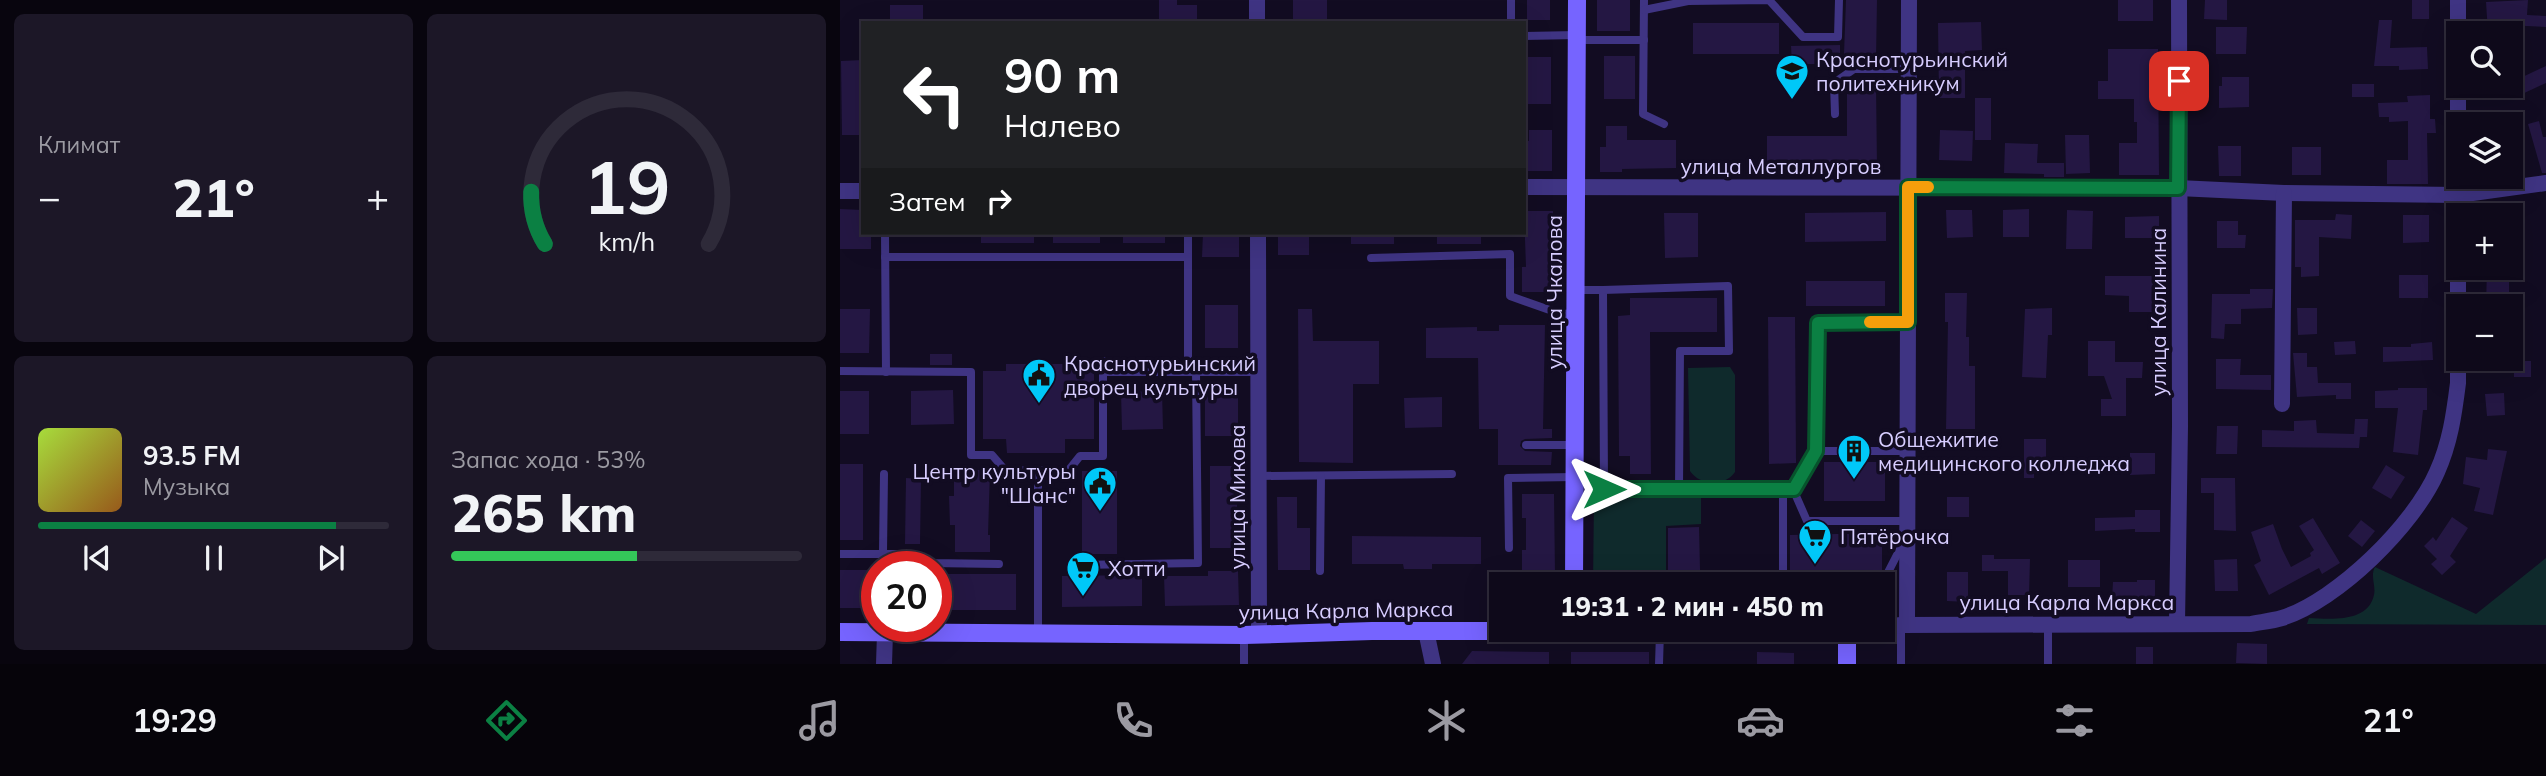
<!DOCTYPE html>
<html lang="ru">
<meta charset="utf-8">
<style>
:root{--surface:#0e091a;--page:#1c1727;--text:#f1f3f6;--muted:#9b9aa2;--line:#2e2a39;--accent:#0b8043}
body{margin:0;font-family:Mulish,sans-serif;background:var(--page);color:var(--text);height:100vh;display:flex;flex-direction:column;font-size:26px;white-space:nowrap}
*{box-sizing:border-box;margin:0}
p{font-size:23px;color:var(--muted)}
.icon{flex:none;width:38px;height:38px;fill:none;stroke:currentColor;stroke-width:2;stroke-linecap:round;stroke-linejoin:round}
.map{position:relative;flex:1;overflow:hidden}
.drawer{display:flex;flex-direction:column;gap:14px;padding:14px;background:#08050e;width:840px}
.drawer>*{flex:none}
.hud{position:absolute;left:21px;top:21px;width:665px;height:214px;border-radius:0px;box-shadow:0 7px 28px #0002,0 0 0 2px var(--line);background:#202124;color:#fff;overflow:hidden}
.tools{position:absolute;left:1606px;top:21px;display:grid;gap:14px}
.tools a{display:grid;place-items:center;width:77px;height:77px;border-radius:0px;background:var(--surface);box-shadow:0 7px 28px #0002,0 0 0 2px var(--line);font-size:35px}
.speed{position:absolute;left:21px;top:551px;display:flex;gap:14px;font-size:35px;font-weight:700;text-align:center}
.speed>*{display:grid;place-content:center;width:91px;height:91px;border-radius:50%;background:var(--surface);box-shadow:0 7px 28px #0002,0 0 0 2px var(--line);line-height:1}
.speed .limit{border:10px solid #d22;background:#fff;color:#111}
.pin{position:absolute;display:grid;place-items:center;width:60px;height:60px;color:#fff;margin:-30px;border-radius:14px;box-shadow:0 4px 10px #0006}
.me{position:absolute;width:77px;margin:-38px;rotate:90deg;stroke-linejoin:round;filter:drop-shadow(0 0 5px #0008)}
.turn{display:flex;align-items:center;gap:24px;height:147px;padding:0 28px;font-size:32px}
.turn .icon{width:91px;height:91px;stroke-width:2.5}
.turn b{display:block;font-size:49px;line-height:60px}
.then{display:flex;align-items:center;height:66px;padding:0 28px;background:#0003;gap:14px;font-size:26px}
.big{font-size:52px;font-weight:800;line-height:1.1}
.drawer .tile{flex:1;display:flex;flex-direction:column;justify-content:center;gap:10px;min-width:0;padding:0 24px;border-radius:10px;background:var(--page)}
.drawer .dial{align-items:center;gap:0}
.dial svg{height:182px;overflow:visible;fill:none;stroke:var(--line);stroke-width:7;stroke-linecap:round;text-anchor:middle}
.dial text{fill:var(--text);stroke:none}
.song{display:flex;align-items:center;gap:21px}
.cover{width:84px;height:84px;border-radius:10px;background:linear-gradient(135deg,hsl(80 70% 55%),hsl(30 70% 35%))}
.played{height:7px;border-radius:4px;background:linear-gradient(90deg,var(--accent) 85%,var(--line) 85%)}
.keys{display:flex;justify-content:space-around;direction:ltr}
.heat{display:flex;justify-content:space-between;align-items:center;font-size:38px;direction:ltr}
.charge{height:10px;border-radius:5px;background:linear-gradient(90deg,#34c759 53%,var(--line) 0)}
.drawer .tiles{flex:1;display:grid;gap:14px;grid-template-columns:repeat(2,1fr)}
.trip{position:absolute;left:649px;top:572px;width:406px;height:70px;border-radius:0px;background:var(--surface);box-shadow:0 7px 28px #0002,0 0 0 2px var(--line);font-weight:800;line-height:70px;text-align:center}
.tabs{display:flex;height:112px;justify-content:space-around;align-items:center;background:#06040a;color:var(--muted)}
.tabs .icon{width:49px;height:49px}
.tabs .selected{color:var(--accent)}
.tabs b{font-size:32px;color:var(--text)}
main{display:flex;flex:1;min-height:0}
.map>svg:first-child{display:block}
.green{fill:#0f2a2c}
.building{fill:#241743}
.lines{fill:none;stroke-linecap:round;stroke-linejoin:round}
.service{stroke:#3f3483;stroke-width:8}
.minor{stroke:#3f3483;stroke-width:16}
.secondary{stroke:#7664ff;stroke-width:18}
.route-casing{stroke:#07532c;stroke-width:18}
.route{stroke:#0b8043;stroke-width:12}
.slow{stroke:#f59e0b;stroke-width:12}
.labels{text-anchor:middle;dominant-baseline:central;stroke-width:7;stroke-linejoin:round;paint-order:stroke}
.poi-label{font-size:21px;fill:#d7cdff;stroke:#120c22;text-anchor:start}
.street-label{font-size:21px;fill:#d7cdff;stroke:#120c22}
</style>
<main>
<section class="drawer">
<div class="tiles">
<div class="tile"><p>Климат</p>
<div class="heat"><a>−</a><b class="big">21°</b><a>+</a></div>
</div>
<div class="tile dial"><svg viewBox="0 0 100 80">
<path d="M14 69A42 42 0 1 1 86 69"/>
<path d="M14 69A42 42 0 0 1 8 46" stroke="#0b8043"/>
<text x="50" y="56" font-size="32" font-weight="700">19</text>
<text x="50" y="72" font-size="11">km/h</text>
</svg></div>
<div class="tile">
<div class="song"><i class="cover"></i><div><b>93.5 FM</b><p>Музыка</p></div></div>
<div class="played"></div>
<div class="keys"><svg class="icon" aria-label="previous" viewBox="0 0 24 24"><path d="M18 5L8 12l10 7zM5 5v14"/></svg><svg class="icon" aria-label="pause" viewBox="0 0 24 24"><path d="M8 5v14M16 5v14"/></svg><svg class="icon" aria-label="next" viewBox="0 0 24 24"><path d="M6 5l10 7-10 7zM19 5v14"/></svg></div>
</div>
<div class="tile"><p>Запас хода · 53%</p><b class="big">265 km</b><div class="charge"></div></div>
</div>
</section>
<div class="map">
<svg width="1706" height="664" viewBox="0 0 1706 664">
<rect width="100%" height="100%" fill="#120c22"/>
<g class="green">
<path d="M890,367L895,375V472C885,487 860,486 850,471L848,368Z"/>
<polygon points="754,497 861,497 861,524 826,526 826,573 875,573 876,584 753,584"/>
<path d="M1706,558V625L1467,624L1469,618C1490,619 1528,623 1534,595C1536,585 1530,576 1535,567L1636,614Z"/>
</g>
<g class="building">
<polygon points="319,0 337,0 337,5 357,5 357,23 319,23"/>
<rect x="453" y="0" width="34" height="23"/>
<rect x="687" y="0" width="23" height="20"/>
<rect x="757" y="0" width="33" height="31"/>
<polygon points="1006,0 1037,0 1036,60 1025,60 1025,54 1004,54"/>
<rect x="1278" y="0" width="35" height="21"/>
<polygon points="1365,0 1387,0 1387,20 1364,19"/>
<rect x="1572" y="0" width="17" height="19"/>
<polygon points="1688,0 1687,15 1706,16 1706,27 1667,25 1667,33 1648,33 1646,2"/>
<rect x="50" y="5" width="33" height="18"/>
<polygon points="1539,20 1552,20 1550,48 1587,47 1588,69 1559,70 1559,66 1534,66"/>
<polygon points="1141,22 1142,50 1125,51 1125,98 1099,98 1098,23"/>
<rect x="853" y="23" width="86" height="31"/>
<polygon points="1376,27 1407,27 1406,54 1376,54"/>
<polygon points="1000,45 1000,64 952,64 951,46"/>
<polygon points="1268,49 1318,49 1319,175 1279,175 1279,143 1297,143 1297,122 1294,122 1294,99 1258,99 1258,81 1268,81"/>
<rect x="764" y="56" width="31" height="43"/>
<rect x="684" y="57" width="27" height="47"/>
<polygon points="23,60 23,135 2,135 1,61"/>
<polygon points="1706,66 1706,83 1680,95 1676,80"/>
<polygon points="1382,77 1409,77 1409,107 1379,108 1379,86 1382,86"/>
<polygon points="1012,79 1029,79 1029,84 1036,84 1037,167 927,167 927,136 1007,136 1007,82"/>
<rect x="1512" y="84" width="22" height="13"/>
<polygon points="1590,95 1590,119 1595,119 1596,133 1587,133 1588,184 1547,184 1547,160 1568,160 1568,121 1549,122 1549,117 1539,117 1538,103 1568,102 1567,96"/>
<rect x="1135" y="98" width="16" height="42"/>
<polygon points="1699,121 1703,137 1706,137 1706,173 1702,173 1688,124"/>
<polygon points="766,126 787,126 787,140 836,140 836,168 782,169 782,172 760,172 760,147 766,147"/>
<polygon points="689,130 712,130 712,171 684,171 684,141 689,141"/>
<polygon points="1100,130 1133,131 1132,161 1099,160"/>
<polygon points="1225,135 1249,135 1250,173 1226,174"/>
<polygon points="1165,143 1198,144 1197,163 1224,163 1224,177 1204,177 1204,174 1164,173"/>
<polygon points="1378,146 1401,146 1401,176 1379,176"/>
<rect x="1452" y="147" width="29" height="28"/>
<polygon points="0,209 23,210 23,233 31,233 31,249 0,249"/>
<polygon points="1189,209 1189,237 1163,237 1163,210"/>
<polygon points="1106,210 1132,210 1133,237 1107,238"/>
<polygon points="1227,210 1253,211 1252,249 1226,249"/>
<polygon points="684,211 713,211 713,292 682,292 682,267 686,267"/>
<polygon points="1046,212 1046,241 965,242 965,213"/>
<polygon points="824,213 858,213 858,257 825,258"/>
<polygon points="1496,214 1512,215 1511,239 1479,237 1479,276 1461,277 1461,267 1455,267 1455,220 1495,220"/>
<polygon points="1563,215 1589,215 1589,242 1563,243"/>
<polygon points="1319,216 1319,238 1285,238 1285,217"/>
<polygon points="1377,221 1398,221 1398,235 1406,235 1405,248 1377,248"/>
<rect x="141" y="233" width="53" height="10"/>
<rect x="213" y="233" width="47" height="10"/>
<rect x="283" y="233" width="42" height="10"/>
<polygon points="363,233 399,233 399,257 362,257"/>
<rect x="438" y="233" width="31" height="22"/>
<rect x="511" y="233" width="43" height="11"/>
<rect x="597" y="233" width="44" height="11"/>
<polygon points="1647,268 1669,268 1669,306 1646,306"/>
<rect x="1559" y="275" width="29" height="23"/>
<polygon points="1265,276 1320,276 1320,312 1289,312 1289,296 1265,295"/>
<rect x="966" y="281" width="79" height="25"/>
<polygon points="1410,289 1433,289 1432,308 1401,309 1401,324 1385,324 1384,339 1371,338 1372,294 1410,294"/>
<polygon points="1105,293 1127,293 1126,337 1129,337 1129,366 1135,366 1135,429 1106,429 1108,322 1105,322"/>
<polygon points="790,298 877,298 877,332 810,332 811,474 790,474 790,456 779,456 778,316 790,315"/>
<rect x="365" y="305" width="33" height="43"/>
<polygon points="1212,308 1212,335 1208,335 1206,378 1182,377 1185,309"/>
<polygon points="1457,308 1477,308 1477,334 1458,335"/>
<polygon points="0,309 30,309 29,353 0,353"/>
<polygon points="458,309 472,309 473,341 539,341 539,384 513,384 513,463 459,462"/>
<polygon points="928,317 955,317 956,463 929,464"/>
<polygon points="659,325 705,325 703,429 712,429 712,438 685,439 681,441 680,446 685,451 712,452 711,465 658,465 658,429 639,429 638,358 586,358 586,328 637,327 637,331 659,331"/>
<polygon points="1248,341 1275,341 1275,362 1303,362 1302,378 1286,378 1286,416 1261,416 1261,399 1272,399 1264,376 1248,376"/>
<polygon points="1515,341 1516,354 1495,355 1494,342"/>
<polygon points="1592,342 1593,360 1543,362 1543,347 1571,347 1571,344"/>
<polygon points="1453,353 1467,353 1467,367 1477,367 1478,383 1511,383 1511,399 1496,399 1496,395 1457,397"/>
<rect x="90" y="354" width="22" height="11"/>
<polygon points="1376,359 1401,359 1400,375 1431,375 1431,390 1376,389"/>
<rect x="1674" y="361" width="17" height="16"/>
<polygon points="166,364 229,364 229,370 254,370 254,439 225,439 225,453 167,453 166,439 143,439 143,371 166,371"/>
<polygon points="1558,388 1587,388 1587,410 1583,410 1578,455 1553,452 1558,408 1535,408 1535,391 1558,390"/>
<polygon points="113,390 114,424 71,425 71,391"/>
<rect x="0" y="391" width="29" height="43"/>
<polygon points="322,391 323,429 282,430 281,392"/>
<rect x="365" y="391" width="33" height="45"/>
<polygon points="1664,393 1665,415 1647,416 1645,394"/>
<polygon points="602,397 602,427 565,428 564,398"/>
<polygon points="1515,419 1528,419 1527,437 1520,437 1519,448 1422,447 1422,430 1454,431 1454,421 1476,420 1477,433 1514,434"/>
<polygon points="1377,426 1398,426 1397,454 1376,454"/>
<polygon points="1184,439 1206,439 1206,464 1194,464 1194,478 1184,478"/>
<polygon points="1648,449 1667,451 1653,515 1634,511 1640,488 1623,484 1626,457 1647,460"/>
<polygon points="1290,453 1315,453 1315,474 1290,475"/>
<rect x="984" y="462" width="61" height="39"/>
<rect x="0" y="464" width="23" height="76"/>
<polygon points="1546,465 1565,477 1551,499 1532,488"/>
<rect x="370" y="466" width="27" height="82"/>
<polygon points="114,470 150,470 148,535 150,535 150,552 115,552 115,525 110,525 109,496 114,496"/>
<rect x="242" y="471" width="35" height="83"/>
<polygon points="66,478 81,479 80,544 65,544"/>
<polygon points="1361,478 1395,478 1396,531 1374,530 1374,493 1361,493"/>
<polygon points="682,494 714,494 715,574 682,574 682,550 686,550 686,518 682,518"/>
<polygon points="437,497 457,497 457,528 470,528 470,570 438,570"/>
<rect x="1107" y="497" width="22" height="20"/>
<polygon points="1295,510 1320,510 1320,532 1295,532 1295,529 1255,531 1255,518 1295,517"/>
<polygon points="1612,517 1628,528 1610,556 1616,562 1602,575 1591,564 1597,559 1584,546 1593,537 1596,541"/>
<polygon points="1473,518 1500,563 1482,574 1479,568 1429,595 1414,565 1421,561 1411,532 1433,524 1442,549 1451,567 1471,556 1470,553 1474,550 1459,526"/>
<polygon points="1521,520 1535,531 1522,547 1508,536"/>
<polygon points="859,527 860,570 828,571 828,528"/>
<polygon points="1042,533 1042,570 1039,575 950,575 950,535"/>
<polygon points="512,536 641,537 641,564 592,564 592,569 564,569 563,564 512,564"/>
<polygon points="1142,555 1154,555 1154,559 1190,559 1189,595 1168,595 1168,571 1142,571"/>
<polygon points="1397,559 1398,591 1375,591 1374,560"/>
<rect x="1228" y="560" width="32" height="27"/>
<polygon points="0,570 28,570 28,574 37,574 37,608 0,608"/>
<polygon points="368,571 398,571 399,605 325,606 324,576 368,576"/>
<polygon points="1107,572 1128,572 1128,602 1107,601"/>
<rect x="96" y="574" width="80" height="36"/>
<polygon points="302,575 302,606 222,607 222,576"/>
<polygon points="1297,580 1315,580 1315,603 1297,603 1297,599 1272,599 1273,582 1297,582"/>
<polygon points="1397,643 1427,644 1427,664 1396,663"/>
<rect x="1296" y="647" width="17" height="17"/>
<polygon points="632,651 709,652 709,664 622,664"/>
<rect x="731" y="652" width="78" height="12"/>
<polygon points="917,652 954,653 954,664 917,664"/>
</g>
<g class="lines">
<g class="service">
<polyline points="804,0 803,114 824,124"/>
<polyline points="804,10 848,1 929,0 963,37 998,37 999,0"/>
<polyline points="671,23 671,0"/>
<polyline points="684,36 737,35"/>
<polyline points="737,40 804,40"/>
<polyline points="995,114 994,83 1014,69 1069,69"/>
<polyline points="45,233 46,372"/>
<polyline points="348,233 348,372"/>
<polyline points="45,257 348,257"/>
<polyline points="531,258 670,254 670,296 721,314 737,313"/>
<polyline points="737,290 763,290 764,489"/>
<polyline points="763,290 888,286 889,351 840,351 839,489"/>
<polyline points="0,371 131,372 131,455 152,455 165,470 228,471 240,456 263,456 263,361"/>
<polyline points="263,372 418,372"/>
<polyline points="686,445 735,445"/>
<polyline points="1068,451 976,451 978,323 1068,322"/>
<polyline points="198,471 198,633"/>
<polyline points="418,476 612,474"/>
<polyline points="735,489 953,489"/>
<polyline points="943,489 943,584"/>
<polyline points="953,489 967,521 1067,521"/>
<polyline points="953,489 976,451"/>
<polyline points="669,548 668,478 735,477"/>
<polyline points="43,553 44,474"/>
<polyline points="0,554 72,554 91,563 159,564"/>
<polyline points="238,565 358,563 356,372"/>
<polyline points="480,571 481,476"/>
<polyline points="1042,584 1061,547 1067,547"/>
<polyline points="1208,624 1208,664"/>
<polyline points="1061,625 1061,664"/>
<polyline points="404,635 404,664"/>
<polyline points="819,664 820,632"/>
</g>
<g class="minor">
<polyline points="417,0 417,23"/>
<polyline points="684,187 1338,188 1444,193 1618,195 1706,183"/>
<polyline points="0,191 23,191"/>
<polyline points="418,233 419,634"/>
<polyline points="1442,404 1444,193"/>
<polyline points="1337,624 1340,426 1339,0"/>
<polyline points="1067,625 1069,0"/>
<path d="M1043,627L1061,625L1411,624C1421,622 1432,621 1442,618C1498,600 1574,525 1597,472C1610,443 1614,415 1618,383V0"/>
<polyline points="586,631 593,664"/>
<polyline points="44,664 45,633"/>
</g>
<g class="secondary">
<polyline points="734,584 737,0"/>
<polyline points="0,632 404,635 532,631 1007,631 1007,664"/>
</g>
</g>
<g class="lines">
<defs>
<polyline id="route" points="764,489 954,489 976,451 978,323 1068,322 1068,187 1338,188 1339,81"/>
</defs>
<use href="#route" class="route-casing"/>
<use href="#route" class="route"/>
<polyline class="slow" points="1030,322 1068,322 1068,187 1088,187"/>
</g>
<defs>
<symbol id="university-pin" viewBox="-11 -11 22 30"><path d="M0 17L-7.5 6A9.5 9.5 0 1 1 7.5 6Z" fill="#00c8f8" stroke="#120c22"/><path d="M0-5L7-2L0 1L-7-2ZM-4 1L0 2.5L4 1V4Q0 6-4 4Z" fill="#111"/></symbol>
<symbol id="civic-pin" viewBox="-11 -11 22 30"><path d="M0 17L-7.5 6A9.5 9.5 0 1 1 7.5 6Z" fill="#00c8f8" stroke="#120c22"/><path d="M-.6-6.5H3V-4.5H.6V-3L4-1V1h2V6H-6V1h2V-1L-.6-3ZM-1.2 2.5V6h2.4V2.5Z" fill="#111"/></symbol>
<symbol id="building-pin" viewBox="-11 -11 22 30"><path d="M0 17L-7.5 6A9.5 9.5 0 1 1 7.5 6Z" fill="#00c8f8" stroke="#120c22"/><path d="M-4-6H4V6H1V3H-1V6H-4ZM-2.5-4.3h1.7v1.8h-1.7ZM.8-4.3h1.7v1.8H.8ZM-2.5-1h1.7V.8h-1.7ZM.8-1h1.7V.8H.8Z" fill="#111"/></symbol>
<symbol id="supermarket-pin" viewBox="-11 -11 22 30"><path d="M0 17L-7.5 6A9.5 9.5 0 1 1 7.5 6Z" fill="#00c8f8" stroke="#120c22"/><path d="M-6-5.5h2.5l.6 2H6L4.5 2H-2.5L-4.4-4H-6ZM-1.5 3.2a1.3 1.3 0 1 0 .1 0ZM3 3.2a1.3 1.3 0 1 0 .1 0Z" fill="#111"/></symbol>
</defs>
<g fill-rule="evenodd">
<use href="#university-pin" x="933" y="52" width="38" height="52"/>
<use href="#civic-pin" x="180" y="356" width="38" height="52"/>
<use href="#building-pin" x="995" y="432" width="38" height="52"/>
<use href="#civic-pin" x="241" y="464" width="38" height="52"/>
<use href="#supermarket-pin" x="956" y="517" width="38" height="52"/>
<use href="#supermarket-pin" x="224" y="549" width="38" height="52"/>
</g>
<g class="labels">
<g class="poi-label">
<text x="976" y="59">Краснотурьинский<tspan x="976" dy="24">политехникум</tspan></text>
<text x="224" y="363">Краснотурьинский<tspan x="224" dy="24">дворец культуры</tspan></text>
<text x="1038" y="439">Общежитие<tspan x="1038" dy="24">медицинского колледжа</tspan></text>
<text x="236" y="471" text-anchor="end">Центр культуры<tspan x="236" dy="24">"Шанс"</tspan></text>
<text x="1000" y="536">Пятёрочка</text>
<text x="268" y="568">Хотти</text>
</g>
<g class="street-label">
<text x="941" y="166">улица Металлургов</text>
<text transform="translate(714 292) rotate(-90)">улица Чкалова</text>
<text transform="translate(1318 312) rotate(-90)">улица Калинина</text>
<text transform="translate(397 497) rotate(-90)">улица Микова</text>
<text x="1227" y="602">улица Карла Маркса</text>
<text transform="translate(506 610) rotate(-1)">улица Карла Маркса</text>
</g>
</g>
</svg>
<div class="tools">
<a><svg class="icon" aria-label="search" viewBox="0 0 24 24"><circle cx="10" cy="10" r="6"/><path d="M15 15l6 6"/></svg></a>
<a><svg class="icon" aria-label="layers" viewBox="0 0 24 24"><path d="M12 4l9 5-9 5-9-5zM3 14l9 5 9-5"/></svg></a>
<a>+</a>
<a>−</a>
</div>
<div class="speed"><div class="limit">20</div></div>
<div class="pin" style="left:1339px;top:81px;background:#d93025"><svg class="icon" aria-label="arrive" viewBox="0 0 24 24"><path d="M6 21V4h12l-3 4 3 4H6"/></svg></div>
<svg class="me" style="left:764px;top:489px" viewBox="-20 -20 40 40"><path d="M0-17L14 15 0 8-14 15z" fill="#0b8043" stroke="#fff" stroke-width="4"/></svg>
<div class="trip">19:31 · 2 мин · 450 m</div>
<div class="hud">
<div class="turn"><svg class="icon" aria-label="left" viewBox="0 0 24 24"><path d="M17 20v-9H6M10 6l-5 5 5 5"/></svg><div><b>90 m</b>Налево</div></div>
<div class="then">Затем<svg class="icon" aria-label="right" viewBox="0 0 24 24"><path d="M7 20v-9h11M14 6l5 5-5 5"/></svg></div>
</div>
</div>
</main>
<nav class="tabs">
<b>19:29</b>
<svg class="icon selected" aria-label="directions" viewBox="0 0 24 24"><path d="M12 3l9 9-9 9-9-9zM9 14v-3h6M13 9l2 2-2 2"/></svg>
<svg class="icon" aria-label="music" viewBox="0 0 24 24"><path d="M9 18V5l10-2v13"/><circle cx="6" cy="18" r="3"/><circle cx="16" cy="16" r="3"/></svg>
<svg class="icon" aria-label="phone" viewBox="0 0 24 24"><path d="M5 4h4l2 5-3 2q2 4 5 5l2-3 5 2v4C11 20 4 13 5 4z"/></svg>
<svg class="icon" aria-label="climate" viewBox="0 0 24 24"><path d="M12 3v18M4 7l16 10M4 17L20 7"/></svg>
<svg class="icon" aria-label="car" viewBox="0 0 24 24"><path d="M5 17H2v-5l4-1 3-4h7l3 4 3 1v5h-3M9 17h6M6 11h13"/><circle cx="7" cy="17" r="2"/><circle cx="17" cy="17" r="2"/></svg>
<svg class="icon" aria-label="filters" viewBox="0 0 24 24"><path d="M4 7h16M4 17h16"/><circle cx="9" cy="7" r="2"/><circle cx="15" cy="17" r="2"/></svg>
<b>21°</b>
</nav>
